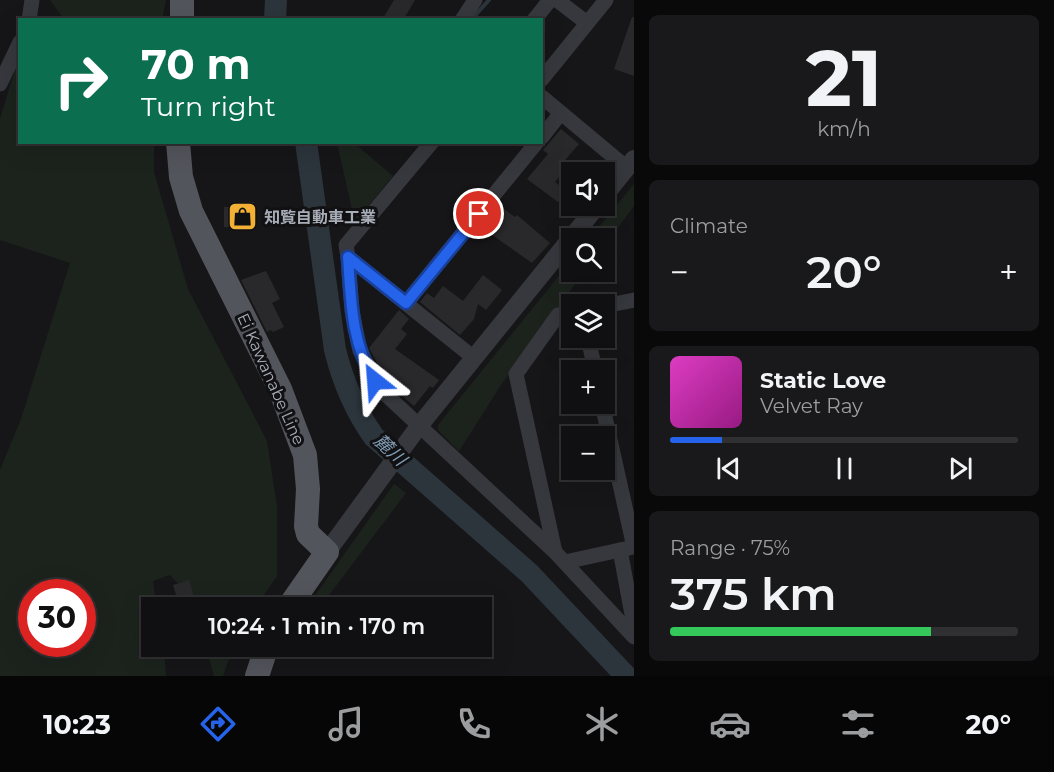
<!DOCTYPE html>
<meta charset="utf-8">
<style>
:root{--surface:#101012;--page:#19191b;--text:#f1f3f6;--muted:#9c9d9f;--line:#303032;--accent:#2563eb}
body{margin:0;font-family:Montserrat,"Noto Sans JP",sans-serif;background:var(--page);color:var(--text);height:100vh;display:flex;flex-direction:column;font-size:22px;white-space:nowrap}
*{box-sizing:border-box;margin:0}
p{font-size:20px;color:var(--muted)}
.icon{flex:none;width:33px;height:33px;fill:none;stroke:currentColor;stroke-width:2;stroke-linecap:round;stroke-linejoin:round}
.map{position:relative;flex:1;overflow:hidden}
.panel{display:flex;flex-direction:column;gap:15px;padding:15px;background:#09090a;width:420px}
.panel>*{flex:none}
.hud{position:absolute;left:18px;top:18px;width:525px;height:126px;border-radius:0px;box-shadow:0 6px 24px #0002,0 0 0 2px var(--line);background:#0b6e4f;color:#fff;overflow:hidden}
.tools{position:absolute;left:561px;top:162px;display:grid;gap:12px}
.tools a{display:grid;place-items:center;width:54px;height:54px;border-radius:0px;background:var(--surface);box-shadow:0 6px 24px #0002,0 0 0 2px var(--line);font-size:30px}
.speed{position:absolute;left:18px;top:579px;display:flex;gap:12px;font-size:30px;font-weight:700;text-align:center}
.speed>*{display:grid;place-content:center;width:78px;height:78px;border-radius:50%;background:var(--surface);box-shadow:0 6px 24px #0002,0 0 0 2px var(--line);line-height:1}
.speed .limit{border:9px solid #d22;background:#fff;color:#111}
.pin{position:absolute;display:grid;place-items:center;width:51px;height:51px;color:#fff;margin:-26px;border:3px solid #fff;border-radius:50%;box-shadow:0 2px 6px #0007}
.me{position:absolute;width:66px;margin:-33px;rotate:332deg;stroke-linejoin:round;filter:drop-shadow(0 0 4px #0008)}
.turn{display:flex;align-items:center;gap:21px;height:126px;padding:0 24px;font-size:27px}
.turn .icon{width:78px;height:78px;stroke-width:2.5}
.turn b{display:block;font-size:42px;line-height:51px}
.big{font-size:45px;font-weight:600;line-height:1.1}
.panel .tile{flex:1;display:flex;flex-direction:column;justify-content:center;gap:9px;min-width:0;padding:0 21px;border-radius:9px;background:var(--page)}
.panel .dial{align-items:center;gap:0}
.dial b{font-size:78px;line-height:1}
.song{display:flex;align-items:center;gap:18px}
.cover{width:72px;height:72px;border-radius:9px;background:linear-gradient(135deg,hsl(310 70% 55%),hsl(310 70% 35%))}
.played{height:6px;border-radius:3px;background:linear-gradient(90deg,var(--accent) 15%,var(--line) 15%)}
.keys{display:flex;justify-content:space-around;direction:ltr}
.heat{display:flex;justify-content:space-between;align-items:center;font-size:33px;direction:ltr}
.charge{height:9px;border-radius:4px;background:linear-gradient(90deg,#34c759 75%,var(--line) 0)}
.trip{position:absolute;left:141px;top:597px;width:351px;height:60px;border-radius:0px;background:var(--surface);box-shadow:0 6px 24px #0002,0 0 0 2px var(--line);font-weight:600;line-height:60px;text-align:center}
.dock{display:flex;height:96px;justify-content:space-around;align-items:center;background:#060607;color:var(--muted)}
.dock .icon{width:42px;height:42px}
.dock .active{color:var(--accent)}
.dock b{font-size:27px;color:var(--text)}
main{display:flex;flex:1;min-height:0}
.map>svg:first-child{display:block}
.green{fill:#1c231d;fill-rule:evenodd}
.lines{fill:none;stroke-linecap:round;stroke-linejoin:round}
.stream{stroke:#2c353c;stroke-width:4}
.river{stroke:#2c353c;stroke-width:22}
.building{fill:#29292c}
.minor{stroke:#37383d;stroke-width:15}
.tertiary{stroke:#37383d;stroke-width:18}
.primary{stroke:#53555c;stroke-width:24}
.route-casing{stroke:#184099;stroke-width:15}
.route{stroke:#2563eb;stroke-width:10}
.labels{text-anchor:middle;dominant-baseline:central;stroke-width:6;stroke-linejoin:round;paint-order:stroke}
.poi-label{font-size:16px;font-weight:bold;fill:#a8adb8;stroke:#111113;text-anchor:start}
.street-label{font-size:16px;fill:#a8adb8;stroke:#111113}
.water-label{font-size:18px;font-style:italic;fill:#7f9bb3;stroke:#111113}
</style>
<main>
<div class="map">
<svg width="634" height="676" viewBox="0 0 634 676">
<rect width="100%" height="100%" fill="#161618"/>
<g class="green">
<polygon points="50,0 166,0 162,20 64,19"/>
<path d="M17,62L20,142L154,143V172L188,289L267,441L277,507V576L255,608L199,607L170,575L153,581L157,607L152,608V646L164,647L166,676H0V470L21,419L70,263L0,240V119ZM32,592H82V644H32Z"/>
<polygon points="337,143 354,143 393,176 355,222"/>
<polygon points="634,184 634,206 605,245 604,238 590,238"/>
<polygon points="571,261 572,272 584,272 501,385 459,451 438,430 438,425"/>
<polygon points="394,484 406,493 320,607 307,607"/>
<polygon points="206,647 233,647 223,676 214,676"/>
</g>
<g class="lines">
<polyline class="stream" points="471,20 489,0"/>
<g class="river">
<polyline points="275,20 276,0"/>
<path d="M306,142L335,350C343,382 354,409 374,437L529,573L626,676"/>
</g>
</g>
<g class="building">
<polygon points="394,0 415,0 403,20 382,20"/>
<polygon points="632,17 634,17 634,76 614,69"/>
<polygon points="561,129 579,144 560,166 565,170 555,182 567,191 558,202 527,179 548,154 543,150"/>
<polygon points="239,202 254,202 254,227 224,227 224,207 239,207"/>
<polygon points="496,207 502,212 504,209 515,217 517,215 550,243 532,263 481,227"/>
<polygon points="266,271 280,299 272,303 284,327 273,332 271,330 267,332 241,280"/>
<polygon points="483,275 502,290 486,310 478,304 474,319 460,335 420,302 427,293 434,298 443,286 463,301"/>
<polygon points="399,310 409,319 401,329 407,334 395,349 439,380 433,388 430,386 414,406 394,389 398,385 384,375 382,371 384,368 377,363 369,348"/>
<polygon points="189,580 197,608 180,608 173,585"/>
</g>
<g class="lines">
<g class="minor">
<polyline points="557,0 587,23"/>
<polyline points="29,20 32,0"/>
<polyline points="462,20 475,0"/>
<polyline points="534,20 550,0"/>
<polyline points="542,79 606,0"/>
<polyline points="0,84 20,42"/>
<polyline points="542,97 627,168"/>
<polyline points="542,137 560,114"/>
<polyline points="432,142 346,245 348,257 474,358"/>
<polyline points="348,257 352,311 360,351 382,391 555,552 634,637"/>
<polyline points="406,303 537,142"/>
<polyline points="604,306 634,300"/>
<polyline points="588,338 595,370"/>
<polyline points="602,404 634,547"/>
<polyline points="620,550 634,625"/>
<polyline points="555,552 516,374 558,315 572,313"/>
<polyline points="565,562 629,548"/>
</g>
<g class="tertiary">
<polyline points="604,196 634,159"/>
<polyline points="327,552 419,426 597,206"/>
</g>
<g class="primary">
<polyline points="182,20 182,0"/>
<polyline points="178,142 181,177 191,211 280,389 305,455 308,489 306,526 308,534 327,552 288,608"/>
<polyline points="257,676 267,646"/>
</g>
</g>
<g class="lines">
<defs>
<path id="route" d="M375,381C351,344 351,299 348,257L406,303L479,214"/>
</defs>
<use href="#route" class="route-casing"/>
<use href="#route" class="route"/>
</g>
<defs>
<symbol id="shop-square" viewBox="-11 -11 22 22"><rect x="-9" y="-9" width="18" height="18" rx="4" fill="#f2b134" stroke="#111113"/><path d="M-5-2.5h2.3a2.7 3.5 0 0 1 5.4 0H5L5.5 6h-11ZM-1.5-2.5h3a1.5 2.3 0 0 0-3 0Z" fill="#111"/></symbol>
</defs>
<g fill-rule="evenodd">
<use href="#shop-square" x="226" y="200" width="33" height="33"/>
</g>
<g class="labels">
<g class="poi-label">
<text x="264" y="217">知覧自動車工業</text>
</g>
<g class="street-label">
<text transform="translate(271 379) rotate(66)">Ei Kawanabe Line</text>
</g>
<g class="water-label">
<text transform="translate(390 450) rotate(43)">麓川</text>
</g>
</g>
</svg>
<div class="tools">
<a><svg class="icon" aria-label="sound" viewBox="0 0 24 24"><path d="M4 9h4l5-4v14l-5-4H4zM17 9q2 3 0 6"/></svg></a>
<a><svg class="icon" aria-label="search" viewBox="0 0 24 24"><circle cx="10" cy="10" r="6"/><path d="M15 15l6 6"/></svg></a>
<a><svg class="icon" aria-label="layers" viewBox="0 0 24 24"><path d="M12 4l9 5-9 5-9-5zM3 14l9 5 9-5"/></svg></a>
<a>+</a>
<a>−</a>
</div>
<div class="speed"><div class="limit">30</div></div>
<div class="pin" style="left:479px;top:214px;background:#d93025"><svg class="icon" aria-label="arrive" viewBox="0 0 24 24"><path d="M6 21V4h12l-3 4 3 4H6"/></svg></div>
<svg class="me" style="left:375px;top:381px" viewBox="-20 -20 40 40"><path d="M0-17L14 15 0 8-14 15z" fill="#2563eb" stroke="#fff" stroke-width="4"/></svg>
<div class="trip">10:24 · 1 min · 170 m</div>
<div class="hud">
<div class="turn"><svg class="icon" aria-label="right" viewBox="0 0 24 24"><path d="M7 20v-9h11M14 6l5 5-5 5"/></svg><div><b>70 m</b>Turn right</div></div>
</div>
</div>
<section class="panel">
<div class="tile dial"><b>21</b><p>km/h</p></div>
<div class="tile"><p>Climate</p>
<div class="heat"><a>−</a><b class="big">20°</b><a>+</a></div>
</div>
<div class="tile">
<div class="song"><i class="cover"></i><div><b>Static Love</b><p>Velvet Ray</p></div></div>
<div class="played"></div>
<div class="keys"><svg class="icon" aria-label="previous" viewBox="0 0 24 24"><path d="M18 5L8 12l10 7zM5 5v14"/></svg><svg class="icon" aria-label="pause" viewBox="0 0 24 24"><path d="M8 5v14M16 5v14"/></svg><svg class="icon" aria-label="next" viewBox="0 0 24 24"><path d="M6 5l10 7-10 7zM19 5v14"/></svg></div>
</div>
<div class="tile"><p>Range · 75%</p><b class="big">375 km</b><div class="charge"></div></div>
</section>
</main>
<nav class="dock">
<b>10:23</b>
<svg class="icon active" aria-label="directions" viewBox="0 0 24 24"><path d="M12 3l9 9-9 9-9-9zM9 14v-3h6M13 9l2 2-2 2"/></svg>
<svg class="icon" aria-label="music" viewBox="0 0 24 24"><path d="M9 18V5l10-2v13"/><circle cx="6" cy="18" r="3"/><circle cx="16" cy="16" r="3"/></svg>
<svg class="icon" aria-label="phone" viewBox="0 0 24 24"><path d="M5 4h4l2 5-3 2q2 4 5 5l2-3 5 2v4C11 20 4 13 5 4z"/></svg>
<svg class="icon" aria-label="climate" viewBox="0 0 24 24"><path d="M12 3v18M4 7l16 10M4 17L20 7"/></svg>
<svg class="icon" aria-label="car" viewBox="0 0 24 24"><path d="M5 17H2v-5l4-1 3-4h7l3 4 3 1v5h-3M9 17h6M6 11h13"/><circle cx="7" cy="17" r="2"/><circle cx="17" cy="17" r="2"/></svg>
<svg class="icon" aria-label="filters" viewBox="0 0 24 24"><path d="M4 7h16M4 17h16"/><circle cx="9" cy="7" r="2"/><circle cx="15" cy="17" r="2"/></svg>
<b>20°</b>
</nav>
